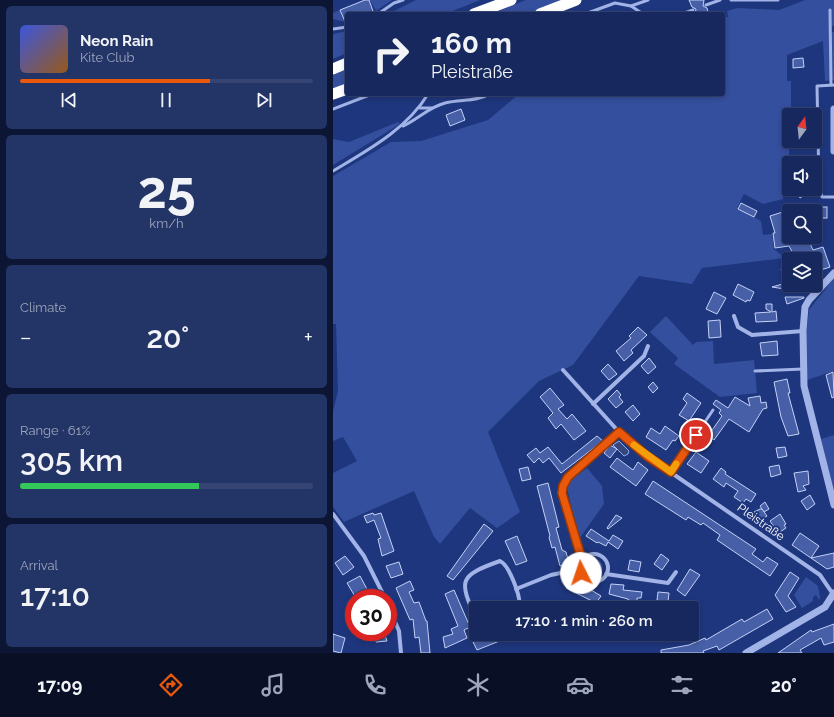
<!DOCTYPE html>
<meta charset="utf-8">
<style>
:root{--surface:#16285e;--page:#233467;--text:#f1f3f6;--muted:#9ea6bc;--line:#354473;--accent:#ea580c}
body{margin:0;font-family:Raleway,sans-serif;background:var(--page);color:var(--text);height:100vh;display:flex;flex-direction:column;font-size:15px;white-space:nowrap}
*{box-sizing:border-box;margin:0}
p{font-size:13px;color:var(--muted)}
.icon{flex:none;width:22px;height:22px;fill:none;stroke:currentColor;stroke-width:2;stroke-linecap:round;stroke-linejoin:round}
.map{position:relative;flex:1;overflow:hidden}
.side{display:flex;flex-direction:column;gap:6px;padding:6px;background:#0c1634;width:333px}
.side>*{flex:none}
.banner{position:absolute;left:12px;top:12px;width:380px;height:84px;border-radius:4px;box-shadow:0 2px 6px #0003,0 0 0 1px var(--line);background:#16285e;color:var(--text);overflow:hidden}
.needle{width:26px;rotate:15deg}
.buttons{position:absolute;left:449px;top:108px;display:grid;gap:8px}
.buttons a{display:grid;place-items:center;width:40px;height:40px;border-radius:4px;background:var(--surface);box-shadow:0 2px 6px #0003,0 0 0 1px var(--line);font-size:20px}
.speed{position:absolute;left:12px;top:589px;display:flex;gap:8px;font-size:20px;font-weight:700;text-align:center}
.speed>*{display:grid;place-content:center;width:52px;height:52px;border-radius:50%;background:var(--surface);box-shadow:0 2px 6px #0003,0 0 0 1px var(--line);line-height:1}
.speed .limit{border:6px solid #d22;background:#fff;color:#111}
.pin{position:absolute;display:grid;place-items:center;width:34px;height:34px;color:#fff;margin:-17px;border:2px solid #fff;border-radius:50%;box-shadow:0 1px 4px #0007}
.me{position:absolute;width:44px;margin:-22px;rotate:356deg;stroke-linejoin:round;filter:drop-shadow(0 0 3px #0008)}
.turn{display:flex;align-items:center;gap:14px;height:84px;padding:0 20px;font-size:18px}
.turn .icon{width:52px;height:52px;stroke-width:2.5}
.turn b{display:block;font-size:28px;line-height:34px}
.big{font-size:30px;font-weight:600;line-height:1.1}
.side .tile{flex:1;display:flex;flex-direction:column;justify-content:center;gap:6px;min-width:0;padding:0 14px;border-radius:6px;background:var(--page)}
.side .dial{align-items:center;gap:0}
.dial b{font-size:52px;line-height:1}
.song{display:flex;align-items:center;gap:12px}
.cover{width:48px;height:48px;border-radius:6px;background:linear-gradient(135deg,hsl(230 70% 55%),hsl(30 70% 35%))}
.played{height:4px;border-radius:2px;background:linear-gradient(90deg,var(--accent) 65%,var(--line) 65%)}
.keys{display:flex;justify-content:space-around;direction:ltr}
.heat{display:flex;justify-content:space-between;align-items:center;font-size:22px;direction:ltr}
.charge{height:6px;border-radius:3px;background:linear-gradient(90deg,#34c759 61%,var(--line) 0)}
.trip{position:absolute;left:136px;top:601px;width:230px;height:40px;border-radius:4px;background:var(--surface);box-shadow:0 2px 6px #0003,0 0 0 1px var(--line);font-weight:600;line-height:40px;text-align:center}
.dock{display:flex;height:64px;justify-content:space-around;align-items:center;background:#091026;color:var(--muted)}
.dock .icon{width:28px;height:28px}
.dock .selected{color:var(--accent)}
.dock b{font-size:18px;color:var(--text)}
main{display:flex;flex:1;min-height:0}
.map>svg:first-child{display:block}
.green{fill:#344f9d}
.water{fill:#35477c;stroke:#94abe9}
.building{fill:#465fa7;stroke:#c4d1f6}
.lines{fill:none;stroke-linecap:round;stroke-linejoin:round}
.service{stroke:#a1b3e7;stroke-width:3}
.minor{stroke:#a1b3e7;stroke-width:4}
.tertiary{stroke:#a1b3e7;stroke-width:7}
.motorway{stroke:#fff;stroke-width:11}
.route-casing{stroke:#983908;stroke-width:10}
.route{stroke:#ea580c;stroke-width:7}
.slow{stroke:#f59e0b;stroke-width:7}
.labels{text-anchor:middle;dominant-baseline:central;stroke-width:4;stroke-linejoin:round;paint-order:stroke}
.street-label{font-size:12px;fill:#fff;stroke:#1e367d}
</style>
<main>
<section class="side">
<div class="tile">
<div class="song"><i class="cover"></i><div><b>Neon Rain</b><p>Kite Club</p></div></div>
<div class="played"></div>
<div class="keys"><svg class="icon" aria-label="previous" viewBox="0 0 24 24"><path d="M18 5L8 12l10 7zM5 5v14"/></svg><svg class="icon" aria-label="pause" viewBox="0 0 24 24"><path d="M8 5v14M16 5v14"/></svg><svg class="icon" aria-label="next" viewBox="0 0 24 24"><path d="M6 5l10 7-10 7zM19 5v14"/></svg></div>
</div>
<div class="tile dial"><b>25</b><p>km/h</p></div>
<div class="tile"><p>Climate</p>
<div class="heat"><a>−</a><b class="big">20°</b><a>+</a></div>
</div>
<div class="tile"><p>Range · 61%</p><b class="big">305 km</b><div class="charge"></div></div>
<div class="tile"><p>Arrival</p><b class="big">17:10</b></div>
</section>
<div class="map">
<svg width="501" height="653" viewBox="0 0 501 653">
<rect width="100%" height="100%" fill="#1e367d"/>
<g class="green">
<polygon points="37,0 59,0 43,11"/>
<polygon points="83,0 147,0 112,14 55,14"/>
<polygon points="193,0 234,0 198,14 158,14"/>
<polygon points="472,0 501,0 501,26 496,26 496,32 501,32 501,80 492,81 490,41 454,55 454,81 458,81 458,115 456,115 456,178 449,178 450,199 430,204 411,194 404,208 428,221 430,235 439,234 441,249 452,258 369,268 359,284 306,276 240,365 206,381 155,432 187,512 164,528 137,508 107,544 101,537 81,491 11,522 0,507 0,473 24,461 10,437 0,441 0,411 5,391 3,324 0,324 0,176 58,142 88,141 155,120 186,94 390,94 390,18 395,17 394,11 404,8 446,10"/>
<polygon points="7,10 12,22 0,19 0,13"/>
<polygon points="14,31 14,53 0,59 0,34"/>
<polygon points="14,69 14,85 0,90 0,75"/>
<polygon points="65,122 67,124 0,165 0,139 16,142"/>
<polygon points="501,278 501,371 474,380 473,336 476,310"/>
<polygon points="333,316 360,345 363,342 380,341 381,364 421,360 424,393 387,397 341,364 345,358 317,332"/>
<polygon points="501,435 501,494 488,439"/>
<polygon points="254,468 269,486 271,504 246,539 234,488 237,481"/>
<circle cx="260" cy="568" r="10"/>
<polygon points="473,577 485,586 487,598 486,600 483,595 480,597 480,601 469,608 461,595"/>
</g>
<polygon class="water" points="286,441 296,451 295,454 291,456 280,445"/>
<g class="building">
<polygon points="32,0 36,0 40,11 32,14 14,14 14,24 13,24 7,10"/>
<polygon points="356,0 371,0 370,6 374,8 375,12 362,14 363,9 359,7"/>
<polygon points="470,58 471,67 460,68 460,59"/>
<polygon points="128,109 132,120 117,126 113,115"/>
<polygon points="462,189 468,189 472,195 467,198"/>
<polygon points="408,203 424,211 421,217 405,209"/>
<rect x="486" y="207" width="8" height="11"/>
<polygon points="456,210 456,237 474,237 480,250 490,247 497,267 482,272 482,257 477,259 463,259 456,246 442,248 440,233 442,233 437,216"/>
<polygon points="456,266 456,285 458,290 439,287 453,283 448,269"/>
<polygon points="405,284 421,292 417,301 414,300 413,302 400,295"/>
<polygon points="381,292 393,298 384,314 373,309"/>
<polygon points="452,297 471,297 471,298 454,304"/>
<polygon points="433,304 439,304 439,312 443,311 444,321 423,322 422,313 438,312 433,309"/>
<polygon points="387,320 388,337 376,338 375,321"/>
<polygon points="305,327 314,335 298,350 300,353 291,361 283,351 298,338 296,336"/>
<polygon points="444,341 445,355 429,356 427,343"/>
<polygon points="316,358 323,367 315,374 308,366"/>
<polygon points="275,364 284,374 276,380 268,371"/>
<polygon points="500,372 501,397 499,398 493,375"/>
<polygon points="454,379 457,393 455,393 466,434 455,436 448,417 441,382"/>
<polygon points="320,382 325,388 320,393 315,387"/>
<polygon points="217,388 231,405 225,409 234,419 239,414 253,431 241,440 228,424 223,429 215,418 220,413 207,397"/>
<polygon points="284,390 288,395 286,397 290,402 283,408 275,399"/>
<polygon points="354,393 368,403 356,421 346,415 354,403 350,399"/>
<polygon points="427,396 428,403 433,402 434,408 430,409 416,432 396,419 381,440 375,436 389,416 386,413 388,410 380,404 383,400 395,408 402,397 417,406 415,398"/>
<polygon points="300,405 307,414 300,421 292,412"/>
<polygon points="332,426 346,436 342,441 340,440 333,450 313,437 318,428 327,434"/>
<polygon points="264,436 270,441 228,473 216,458 210,463 206,458 201,463 194,455 203,448 207,453 215,447 229,464"/>
<polygon points="277,445 284,449 277,458 271,453"/>
<polygon points="452,447 454,456 445,458 443,448"/>
<polygon points="363,452 376,461 368,473 354,464"/>
<polygon points="284,458 300,470 305,462 315,470 303,486 277,467"/>
<polygon points="446,465 448,474 438,477 436,467"/>
<polygon points="195,467 198,479 189,481 186,469"/>
<polygon points="388,468 393,472 392,474 423,494 418,502 413,499 410,503 401,497 405,491 393,483 391,487 380,479"/>
<polygon points="475,471 476,484 470,486 473,490 465,492 461,473"/>
<polygon points="320,481 423,549 419,554 430,562 434,557 445,564 437,576 384,540 387,535 370,523 368,525 355,517 353,520 312,494"/>
<polygon points="215,483 226,527 223,528 229,550 233,552 236,563 227,566 222,547 219,548 216,537 217,536 204,486"/>
<polygon points="477,495 482,504 474,510 468,501"/>
<polygon points="432,502 436,509 431,512 427,506"/>
<polygon points="427,509 429,509 434,516 426,521 421,512"/>
<polygon points="40,513 41,515 48,513 61,551 49,556 45,539 48,538 41,520 34,523 31,516"/>
<polygon points="447,514 453,524 451,525 453,528 447,532 445,529 443,530 437,521"/>
<polygon points="283,515 289,518 275,529 274,528"/>
<polygon points="151,524 160,531 120,580 114,576"/>
<polygon points="258,529 276,541 280,535 290,541 285,549 275,542 273,546 265,542 264,543 253,536"/>
<polygon points="467,533 486,546 478,558 501,553 501,567 494,569 459,545"/>
<polygon points="184,536 194,561 183,565 172,541"/>
<polygon points="328,554 336,560 329,570 321,564"/>
<polygon points="12,556 21,567 10,575 2,563"/>
<polygon points="297,560 308,562 306,572 295,570"/>
<polygon points="66,562 70,574 58,578 53,566"/>
<polygon points="357,569 367,575 352,596 344,590"/>
<polygon points="457,572 466,578 455,596 463,607 453,612 442,595"/>
<polygon points="27,576 35,591 23,598 14,583"/>
<polygon points="240,579 268,596 263,603 233,588"/>
<polygon points="77,581 81,590 76,592 81,603 86,602 93,621 94,621 97,653 88,653 86,637 82,638 80,619 77,620 63,588"/>
<polygon points="278,584 291,585 290,590 309,592 308,598 304,598 304,602 295,600 295,599 276,594"/>
<polygon points="121,590 137,627 131,630 134,638 112,648 110,637 120,634 118,629 125,626 112,594"/>
<polygon points="325,592 336,593 335,602 324,600"/>
<polygon points="434,609 440,619 386,650 384,646 370,651 371,653 328,653 328,650 356,645 372,638 373,640 409,619 411,622"/>
<polygon points="501,624 501,642 491,645 488,638 467,650 469,653 445,653 478,630 479,632"/>
<polygon points="40,632 51,632 54,641 43,642"/>
<polygon points="0,634 12,638 8,653 0,651"/>
<polygon points="158,634 184,634 144,650 140,642"/>
</g>
<g class="lines">
<g class="service">
<polyline points="398,0 445,0"/>
<polyline points="373,5 387,0"/>
<polyline points="298,6 310,14"/>
<polyline points="497,10 498,85"/>
<polyline points="45,14 61,3 70,0"/>
<polyline points="252,14 282,3 298,6 315,0"/>
<polyline points="349,14 360,10"/>
<polyline points="0,29 14,27"/>
<polyline points="501,85 484,86 486,184 489,197 501,197"/>
<polyline points="87,108 99,108"/>
<polyline points="0,109 39,94"/>
<path d="M70,126C84,120 96,107 112,103C127,99 143,102 157,94"/>
<path d="M0,171C35,150 74,129 95,94"/>
<polyline points="422,371 470,369"/>
<polyline points="338,472 380,410"/>
</g>
<g class="minor">
<polyline points="401,316 405,327 419,335 470,331"/>
<polyline points="230,370 286,432 314,456 487,575 500,594"/>
<polyline points="260,404 311,356 315,346"/>
<polyline points="0,514 31,556 52,598"/>
<circle cx="261" cy="568" r="14"/>
<polyline points="249,560 244,548 229,493 229,485 235,477 286,432"/>
<polyline points="273,574 335,583 343,572"/>
<polyline points="183,589 218,575 247,569"/>
<polyline points="55,605 66,631 68,653"/>
<path d="M143,619C126,580 125,576 167,561C176,565 189,598 186,608"/>
</g>
<g class="tertiary">
<polyline points="501,109 501,151"/>
<polyline points="501,273 476,300 472,307 470,331 471,386 501,505"/>
<polyline points="413,653 492,607 501,593"/>
</g>
<g class="motorway">
<polyline points="141,14 178,0"/>
<polyline points="207,14 243,0"/>
<polyline points="0,69 14,63"/>
<polyline points="0,94 14,89"/>
</g>
</g>
<g class="lines">
<defs>
<polyline id="route" points="248,573 247,564 249,560 229,493 230,486 235,477 286,432 314,456 338,472 363,435"/>
</defs>
<use href="#route" class="route-casing"/>
<use href="#route" class="route"/>
<polyline class="slow" points="301,445 338,472 343,464"/>
</g>
<g class="labels">
<g class="street-label">
<text transform="translate(428 522) rotate(35)">Pleistraße</text>
</g>
</g>
</svg>
<div class="buttons">
<a><svg class="needle" viewBox="-14 -14 28 28"><path d="M0-13l5 13h-10z" fill="#e53935"/><path d="M0 13l5-13h-10z" fill="#9ea6bc"/></svg></a>
<a><svg class="icon" aria-label="sound" viewBox="0 0 24 24"><path d="M4 9h4l5-4v14l-5-4H4zM17 9q2 3 0 6"/></svg></a>
<a><svg class="icon" aria-label="search" viewBox="0 0 24 24"><circle cx="10" cy="10" r="6"/><path d="M15 15l6 6"/></svg></a>
<a><svg class="icon" aria-label="layers" viewBox="0 0 24 24"><path d="M12 4l9 5-9 5-9-5zM3 14l9 5 9-5"/></svg></a>
</div>
<div class="speed"><div class="limit">30</div></div>
<div class="pin" style="left:363px;top:435px;background:#d93025"><svg class="icon" aria-label="arrive" viewBox="0 0 24 24"><path d="M6 21V4h12l-3 4 3 4H6"/></svg></div>
<svg class="me" style="left:248px;top:573px" viewBox="-20 -20 40 40"><circle r="19" fill="#fff"/><path d="M0-13L10 11 0 6-10 11z" fill="#ea580c"/></svg>
<div class="trip">17:10 · 1 min · 260 m</div>
<div class="banner">
<div class="turn"><svg class="icon" aria-label="right" viewBox="0 0 24 24"><path d="M7 20v-9h11M14 6l5 5-5 5"/></svg><div><b>160 m</b>Pleistraße</div></div>
</div>
</div>
</main>
<nav class="dock">
<b>17:09</b>
<svg class="icon selected" aria-label="directions" viewBox="0 0 24 24"><path d="M12 3l9 9-9 9-9-9zM9 14v-3h6M13 9l2 2-2 2"/></svg>
<svg class="icon" aria-label="music" viewBox="0 0 24 24"><path d="M9 18V5l10-2v13"/><circle cx="6" cy="18" r="3"/><circle cx="16" cy="16" r="3"/></svg>
<svg class="icon" aria-label="phone" viewBox="0 0 24 24"><path d="M5 4h4l2 5-3 2q2 4 5 5l2-3 5 2v4C11 20 4 13 5 4z"/></svg>
<svg class="icon" aria-label="climate" viewBox="0 0 24 24"><path d="M12 3v18M4 7l16 10M4 17L20 7"/></svg>
<svg class="icon" aria-label="car" viewBox="0 0 24 24"><path d="M5 17H2v-5l4-1 3-4h7l3 4 3 1v5h-3M9 17h6M6 11h13"/><circle cx="7" cy="17" r="2"/><circle cx="17" cy="17" r="2"/></svg>
<svg class="icon" aria-label="filters" viewBox="0 0 24 24"><path d="M4 7h16M4 17h16"/><circle cx="9" cy="7" r="2"/><circle cx="15" cy="17" r="2"/></svg>
<b>20°</b>
</nav>
